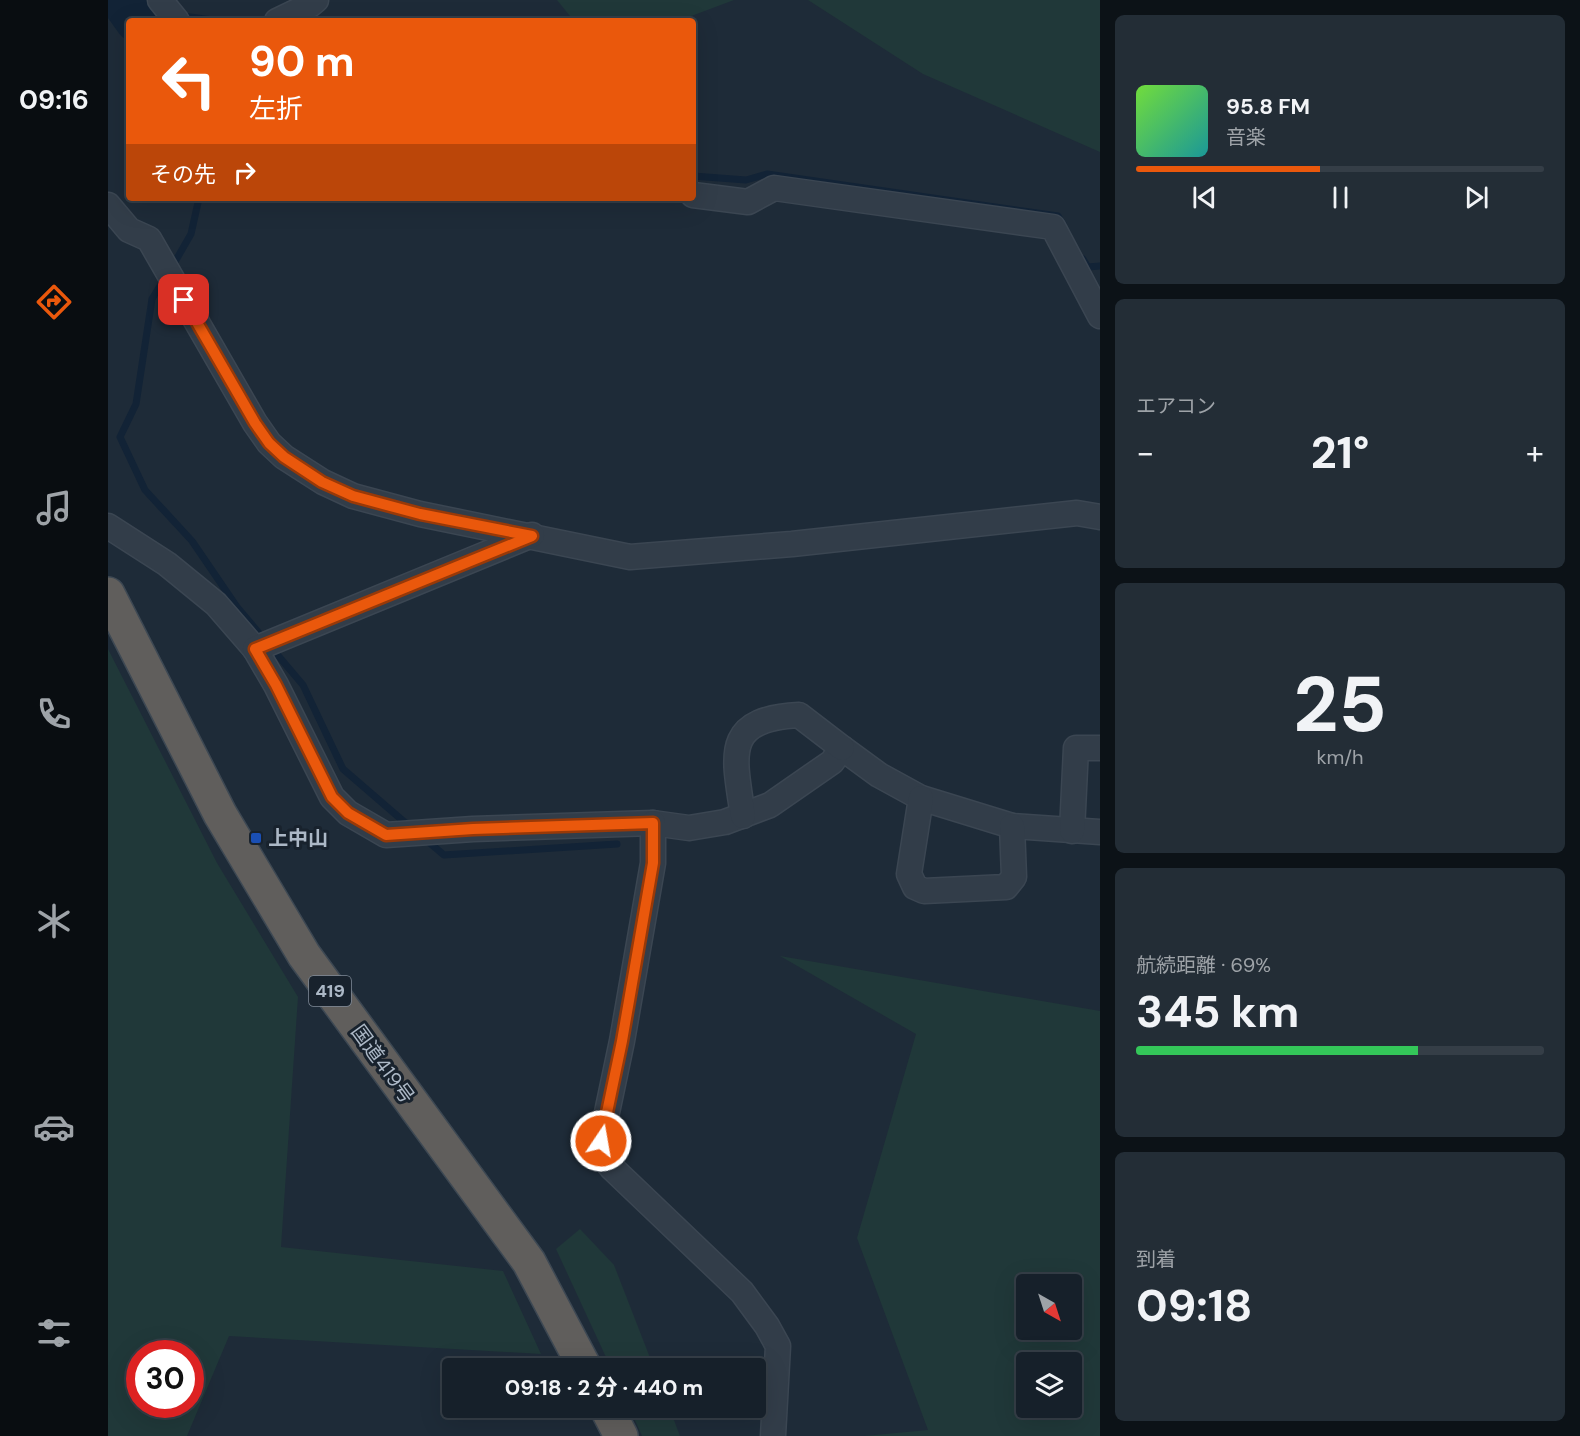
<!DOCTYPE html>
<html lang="ja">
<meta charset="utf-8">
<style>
:root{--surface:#16202a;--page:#232d36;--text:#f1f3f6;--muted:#9ea3a8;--line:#353e47;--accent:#ea580c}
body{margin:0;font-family:"DM Sans","Noto Sans JP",sans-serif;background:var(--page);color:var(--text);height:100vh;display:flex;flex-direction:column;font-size:22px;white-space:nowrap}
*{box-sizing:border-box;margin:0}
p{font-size:20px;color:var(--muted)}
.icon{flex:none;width:33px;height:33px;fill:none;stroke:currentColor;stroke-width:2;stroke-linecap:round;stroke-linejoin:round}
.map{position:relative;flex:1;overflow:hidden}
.panel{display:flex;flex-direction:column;gap:15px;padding:15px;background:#0c1217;width:480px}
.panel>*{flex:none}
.banner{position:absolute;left:18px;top:18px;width:570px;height:183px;border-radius:6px;box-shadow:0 6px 24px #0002,0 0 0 2px var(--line);background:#ea580c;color:#fff;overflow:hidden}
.needle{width:39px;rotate:141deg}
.controls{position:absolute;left:908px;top:1274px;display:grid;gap:12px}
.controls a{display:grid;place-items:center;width:66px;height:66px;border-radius:6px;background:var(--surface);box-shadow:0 6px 24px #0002,0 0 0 2px var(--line);font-size:30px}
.speed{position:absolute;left:18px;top:1340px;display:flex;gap:12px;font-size:30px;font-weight:700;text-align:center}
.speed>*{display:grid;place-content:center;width:78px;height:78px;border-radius:50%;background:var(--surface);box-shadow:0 6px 24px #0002,0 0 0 2px var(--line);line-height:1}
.speed .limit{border:9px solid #d22;background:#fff;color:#111}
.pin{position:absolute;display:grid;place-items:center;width:51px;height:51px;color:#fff;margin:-26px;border-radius:12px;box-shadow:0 3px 9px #0006}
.me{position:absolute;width:66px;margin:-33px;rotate:12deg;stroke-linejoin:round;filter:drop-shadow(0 0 4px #0008)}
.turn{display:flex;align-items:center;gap:21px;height:126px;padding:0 24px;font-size:27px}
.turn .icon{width:78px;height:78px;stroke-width:2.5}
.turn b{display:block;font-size:42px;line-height:51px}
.then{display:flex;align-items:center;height:57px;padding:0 24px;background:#0003;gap:12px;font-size:22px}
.big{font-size:45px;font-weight:700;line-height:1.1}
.panel .card{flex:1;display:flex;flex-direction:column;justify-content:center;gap:9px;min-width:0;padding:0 21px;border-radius:9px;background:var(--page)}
.panel .dial{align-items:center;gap:0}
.dial b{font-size:78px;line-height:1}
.song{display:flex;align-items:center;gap:18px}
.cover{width:72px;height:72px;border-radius:9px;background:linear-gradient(135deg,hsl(100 70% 55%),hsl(180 70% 35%))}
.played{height:6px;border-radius:3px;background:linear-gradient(90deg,var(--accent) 45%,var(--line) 45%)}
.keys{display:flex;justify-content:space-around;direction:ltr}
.heat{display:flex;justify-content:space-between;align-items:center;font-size:33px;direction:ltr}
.charge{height:9px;border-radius:4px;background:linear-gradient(90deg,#34c759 69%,var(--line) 0)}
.trip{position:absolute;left:334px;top:1358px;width:324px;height:60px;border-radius:6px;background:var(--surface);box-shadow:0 6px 24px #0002,0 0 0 2px var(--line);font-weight:700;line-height:60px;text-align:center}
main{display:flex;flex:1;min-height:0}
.tabs{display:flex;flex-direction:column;width:108px;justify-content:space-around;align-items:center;background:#090d11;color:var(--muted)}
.tabs .icon{width:42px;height:42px}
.tabs .current{color:var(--accent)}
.tabs b{font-size:27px;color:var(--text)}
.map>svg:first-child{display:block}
.green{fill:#203839;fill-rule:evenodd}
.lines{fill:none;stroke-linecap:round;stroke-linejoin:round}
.stream{stroke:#122336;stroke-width:7}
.river{stroke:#122336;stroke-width:42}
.minor-casing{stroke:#3b4652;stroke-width:27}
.trunk-casing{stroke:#3d4853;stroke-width:36}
.minor{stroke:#323d49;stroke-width:24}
.trunk{stroke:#605e5c;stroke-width:33}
.route-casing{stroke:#983908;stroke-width:15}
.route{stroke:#ea580c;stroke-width:10}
.transit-dot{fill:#1a4fb4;stroke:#18222d;stroke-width:2}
.labels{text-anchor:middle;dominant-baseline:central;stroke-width:6;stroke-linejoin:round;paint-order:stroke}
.shield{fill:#18222d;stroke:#808b98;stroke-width:1.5}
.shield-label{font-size:18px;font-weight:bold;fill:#acb8c6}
.poi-label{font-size:20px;font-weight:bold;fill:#acb8c6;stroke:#18222d;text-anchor:start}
.street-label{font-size:20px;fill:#acb8c6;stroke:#18222d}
</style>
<main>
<nav class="tabs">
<b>09:16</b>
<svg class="icon current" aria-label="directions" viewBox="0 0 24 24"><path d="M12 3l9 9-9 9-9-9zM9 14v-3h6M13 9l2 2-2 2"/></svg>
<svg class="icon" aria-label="music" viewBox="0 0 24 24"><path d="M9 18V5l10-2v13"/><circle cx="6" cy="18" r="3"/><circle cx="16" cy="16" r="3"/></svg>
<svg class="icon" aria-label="phone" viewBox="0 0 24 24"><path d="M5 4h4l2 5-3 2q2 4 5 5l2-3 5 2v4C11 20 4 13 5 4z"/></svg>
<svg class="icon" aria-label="climate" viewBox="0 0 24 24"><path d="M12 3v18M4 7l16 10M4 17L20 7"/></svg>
<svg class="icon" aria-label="car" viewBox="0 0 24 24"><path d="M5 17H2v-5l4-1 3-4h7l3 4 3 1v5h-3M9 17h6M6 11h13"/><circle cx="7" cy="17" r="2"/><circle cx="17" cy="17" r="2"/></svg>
<svg class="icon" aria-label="filters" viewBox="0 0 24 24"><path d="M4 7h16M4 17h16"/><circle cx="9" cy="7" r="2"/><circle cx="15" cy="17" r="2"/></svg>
</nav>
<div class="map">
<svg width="992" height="1436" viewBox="0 0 992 1436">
<rect width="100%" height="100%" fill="#1e2b38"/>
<g class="green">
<polygon points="449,0 626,0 570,21 466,21"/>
<polygon points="700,0 992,0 992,152 815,74"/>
<path d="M0,649L109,863L190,997L173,1247L395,1271L433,1354L121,1336L79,1436H0ZM32,1353H82V1404H32Z"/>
<path d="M672,956L992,1011V1436H756L820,1430L749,1238L808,1034ZM918,1284H963V1329H918ZM918,1362H963V1407H918Z"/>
<polygon points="472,1229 506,1265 546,1368 503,1368 448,1249"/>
<polygon points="521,1407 561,1407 572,1436 534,1436"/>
</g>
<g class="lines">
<g class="stream">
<polyline points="72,18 75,16 111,21"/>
<polyline points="585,176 638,180 659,174 950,216 955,224"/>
<polyline points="975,259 980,267 992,266"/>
<polyline points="64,267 83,234 91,198"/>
<polyline points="58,276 44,299 28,404 12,437 37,490 84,541 129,607 195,685 235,769 301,826"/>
<polyline points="317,839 336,855 509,844"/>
</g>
<polyline class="river" points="13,0 28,21"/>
<defs>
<g id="minor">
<polyline points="52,0 69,21"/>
<polyline points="169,21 202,5 208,0"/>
<polyline points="585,195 640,202 666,188 945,227 992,316"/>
<polyline points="0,205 21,230 41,239 147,423 161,443 176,457 215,482 245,496 312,514 522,557 684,544 969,513 992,517"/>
<polyline points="0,526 59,564 108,604 147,649 168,685 224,797 240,813 278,835 365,829 545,823 581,828 617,822 662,805 724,762 734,748 771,775 813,798 904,826 992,832"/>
<polyline points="147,649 424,535"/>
<polyline points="813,798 801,874 807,887 816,891 898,887 906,877 904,826"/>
<path d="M635,816C626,755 614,719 691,715L734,748"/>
<polyline points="545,823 545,863 514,1041 493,1141 496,1158 504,1168 634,1292 659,1326 670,1346 665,1436"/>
<polyline points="964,831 968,748 992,748"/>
</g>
<g id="trunk">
<polyline points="0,594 112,814 196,955 421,1262 477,1368"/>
<polyline points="498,1407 513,1436"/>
</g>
</defs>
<use href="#minor" class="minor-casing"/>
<use href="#trunk" class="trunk-casing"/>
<use href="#minor" class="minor"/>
<use href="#trunk" class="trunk"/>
</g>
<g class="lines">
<defs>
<polyline id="route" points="76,300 147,423 161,443 176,457 214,482 245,496 312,514 424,536 147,649 168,685 224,797 240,813 278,835 365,829 545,823 545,863 514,1041 493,1141"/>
</defs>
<use href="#route" class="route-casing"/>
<use href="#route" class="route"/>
</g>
<rect class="transit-dot" x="142" y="832" width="12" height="12" rx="3"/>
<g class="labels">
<rect class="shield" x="201" y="976" width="42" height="30" rx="4.5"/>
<g class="shield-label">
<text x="222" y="991">419</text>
</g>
<g class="poi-label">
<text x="160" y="838">上中山</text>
</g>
<g class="street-label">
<text transform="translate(275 1064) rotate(54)">国道419号</text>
</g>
</g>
</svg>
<div class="controls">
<a><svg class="needle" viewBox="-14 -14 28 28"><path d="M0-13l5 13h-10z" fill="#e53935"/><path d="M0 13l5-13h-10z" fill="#9ea3a8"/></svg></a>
<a><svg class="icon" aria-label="layers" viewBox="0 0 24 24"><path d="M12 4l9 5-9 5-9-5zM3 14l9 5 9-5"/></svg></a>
</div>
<div class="speed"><div class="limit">30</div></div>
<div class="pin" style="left:76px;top:300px;background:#d93025"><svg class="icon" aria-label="arrive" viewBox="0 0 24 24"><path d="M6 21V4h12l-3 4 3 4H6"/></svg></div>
<svg class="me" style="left:493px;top:1141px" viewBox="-20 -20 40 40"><circle r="17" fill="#ea580c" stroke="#fff" stroke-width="3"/><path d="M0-11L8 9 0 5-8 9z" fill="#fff"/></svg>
<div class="trip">09:18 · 2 分 · 440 m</div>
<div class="banner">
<div class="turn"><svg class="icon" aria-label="left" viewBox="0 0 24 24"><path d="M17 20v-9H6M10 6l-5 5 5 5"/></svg><div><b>90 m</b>左折</div></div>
<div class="then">その先<svg class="icon" aria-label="right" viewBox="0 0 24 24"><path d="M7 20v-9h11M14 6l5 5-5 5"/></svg></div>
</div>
</div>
<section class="panel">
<div class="card">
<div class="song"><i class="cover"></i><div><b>95.8 FM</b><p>音楽</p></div></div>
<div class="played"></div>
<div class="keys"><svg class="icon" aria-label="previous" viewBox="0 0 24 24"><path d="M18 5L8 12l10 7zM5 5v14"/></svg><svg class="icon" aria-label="pause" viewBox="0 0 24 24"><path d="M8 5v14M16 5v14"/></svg><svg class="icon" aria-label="next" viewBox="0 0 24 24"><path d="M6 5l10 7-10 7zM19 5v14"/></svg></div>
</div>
<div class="card"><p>エアコン</p>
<div class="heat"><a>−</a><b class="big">21°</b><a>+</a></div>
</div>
<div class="card dial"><b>25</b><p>km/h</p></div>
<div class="card"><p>航続距離 · 69%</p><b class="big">345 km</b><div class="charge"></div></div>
<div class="card"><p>到着</p><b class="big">09:18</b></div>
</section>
</main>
